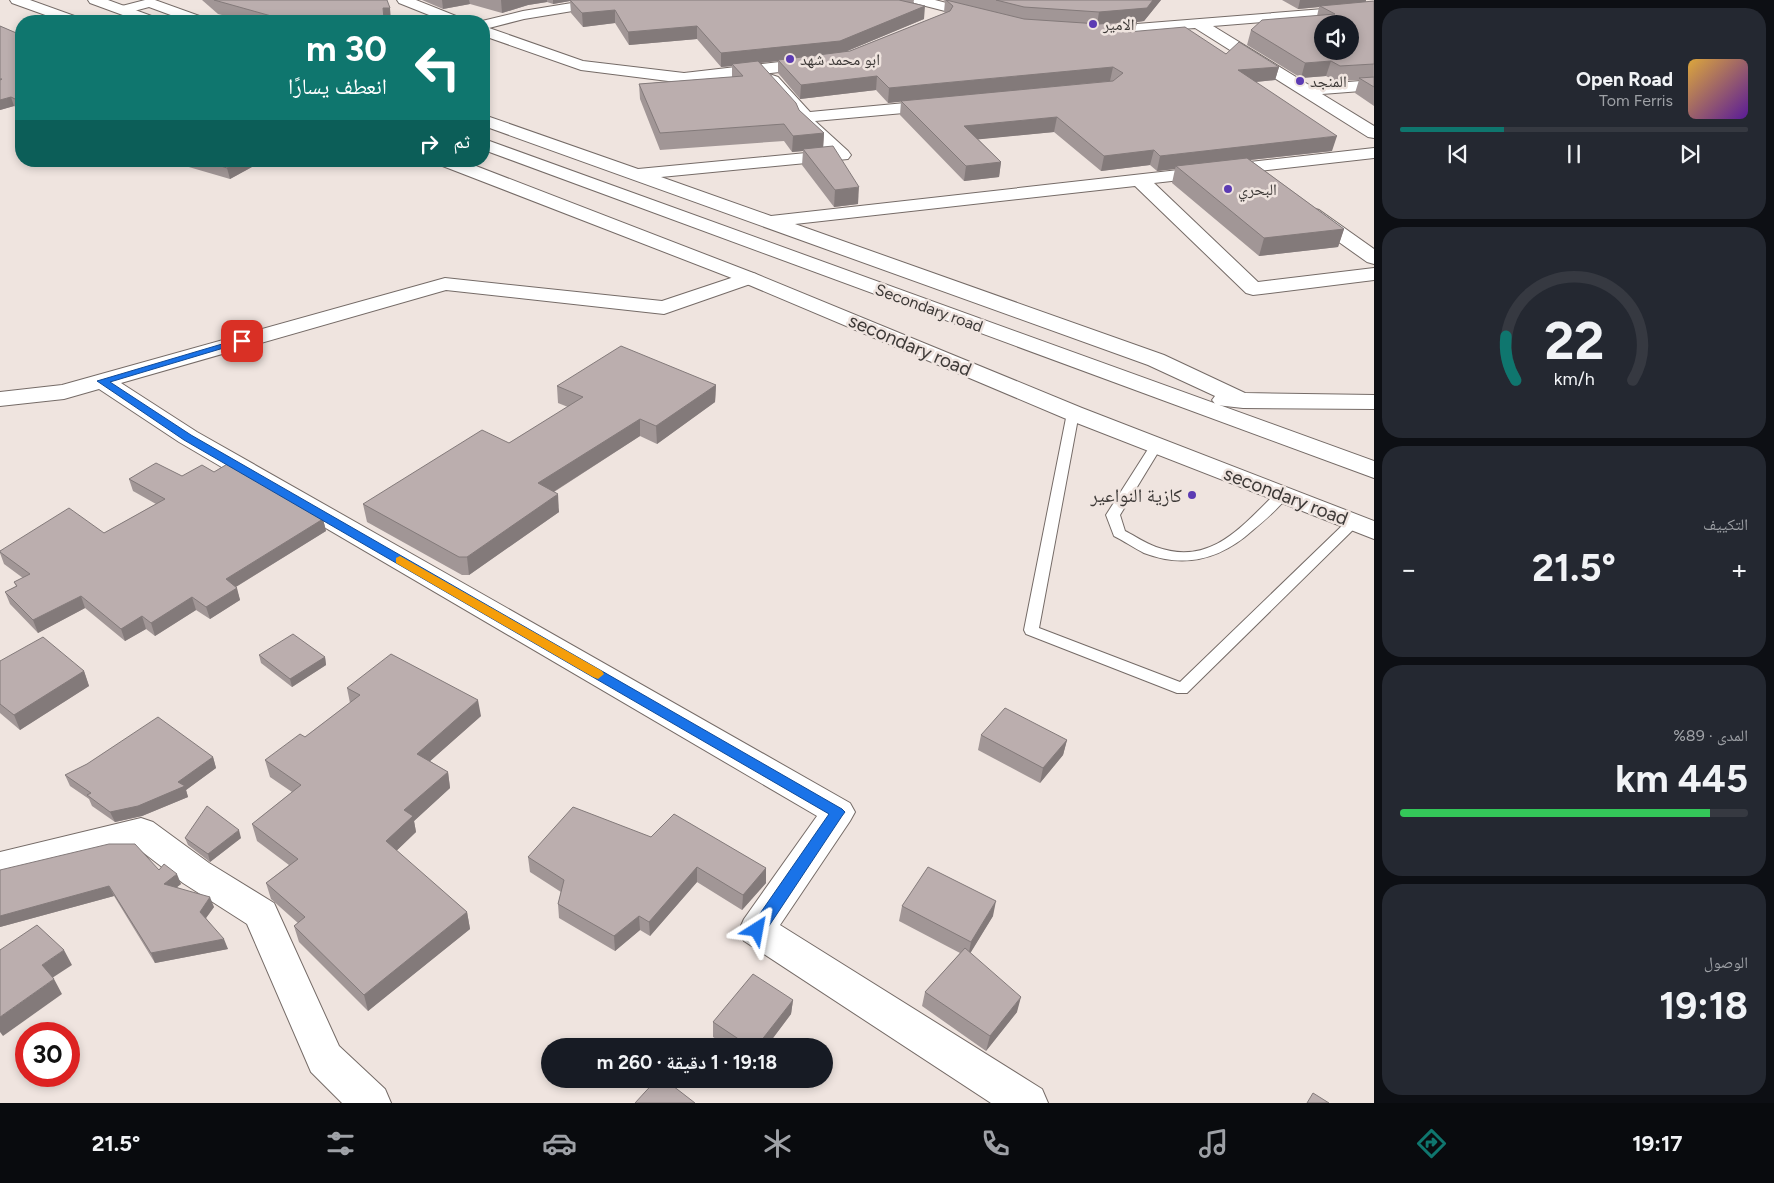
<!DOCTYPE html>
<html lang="ar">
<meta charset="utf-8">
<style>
:root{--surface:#171b24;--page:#242831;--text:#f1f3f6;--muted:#9ea1a6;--line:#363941;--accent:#0f766e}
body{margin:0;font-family:Figtree,"Noto Naskh Arabic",sans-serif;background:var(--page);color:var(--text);direction:rtl;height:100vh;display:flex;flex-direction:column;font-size:19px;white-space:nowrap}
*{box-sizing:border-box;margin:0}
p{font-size:16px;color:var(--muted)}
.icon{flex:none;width:28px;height:28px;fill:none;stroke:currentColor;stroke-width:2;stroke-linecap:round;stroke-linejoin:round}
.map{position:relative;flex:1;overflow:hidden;direction:ltr}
.sheet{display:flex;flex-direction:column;gap:8px;padding:8px;background:#0d0f14;width:400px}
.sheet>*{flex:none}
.hud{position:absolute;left:15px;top:15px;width:475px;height:152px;border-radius:20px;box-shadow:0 2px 8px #0003;direction:rtl;background:#0f766e;color:#fff;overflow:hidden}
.fabs{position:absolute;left:1314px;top:15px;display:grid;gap:10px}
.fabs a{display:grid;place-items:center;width:45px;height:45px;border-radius:50%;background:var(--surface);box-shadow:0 2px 8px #0003;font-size:25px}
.speed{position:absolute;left:15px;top:1022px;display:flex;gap:10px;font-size:25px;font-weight:700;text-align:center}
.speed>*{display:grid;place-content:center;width:65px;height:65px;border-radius:50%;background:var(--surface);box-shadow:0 2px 8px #0003;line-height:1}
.speed .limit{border:8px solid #d22;background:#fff;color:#111}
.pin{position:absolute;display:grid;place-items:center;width:42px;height:42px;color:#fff;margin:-21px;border-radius:10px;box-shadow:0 2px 8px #0006}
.me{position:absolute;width:55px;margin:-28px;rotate:34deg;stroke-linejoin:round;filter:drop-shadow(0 0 4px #0008)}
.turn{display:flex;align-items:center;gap:18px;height:105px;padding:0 20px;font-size:22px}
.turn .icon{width:65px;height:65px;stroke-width:2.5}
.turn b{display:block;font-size:35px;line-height:42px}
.then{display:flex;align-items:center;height:48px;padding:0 20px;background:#0003;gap:10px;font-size:19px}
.big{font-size:38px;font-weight:700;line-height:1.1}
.sheet .tile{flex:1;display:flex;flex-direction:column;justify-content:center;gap:8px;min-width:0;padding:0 18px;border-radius:20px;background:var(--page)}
.sheet .dial{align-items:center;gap:0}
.dial svg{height:130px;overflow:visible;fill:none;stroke:var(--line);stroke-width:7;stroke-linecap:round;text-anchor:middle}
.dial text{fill:var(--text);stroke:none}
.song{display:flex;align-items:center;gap:15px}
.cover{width:60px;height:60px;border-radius:8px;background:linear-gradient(135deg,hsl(40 70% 55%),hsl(270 70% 35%))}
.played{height:5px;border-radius:2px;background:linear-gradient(90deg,var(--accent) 30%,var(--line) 30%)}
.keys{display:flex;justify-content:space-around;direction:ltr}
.heat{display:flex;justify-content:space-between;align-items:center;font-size:28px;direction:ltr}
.charge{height:8px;border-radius:4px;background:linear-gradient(90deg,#34c759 89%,var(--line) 0)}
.trip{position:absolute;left:541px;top:1038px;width:292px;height:50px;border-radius:25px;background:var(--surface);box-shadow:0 2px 8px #0003;font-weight:700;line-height:50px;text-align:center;direction:rtl}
.menu{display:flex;height:80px;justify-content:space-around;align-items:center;background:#090b0e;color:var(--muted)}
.menu .icon{width:35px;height:35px}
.menu .on{color:var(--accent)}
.menu b{font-size:22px;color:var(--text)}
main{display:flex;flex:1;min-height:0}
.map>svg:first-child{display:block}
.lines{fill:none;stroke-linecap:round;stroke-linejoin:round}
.service-casing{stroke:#756b67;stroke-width:2}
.minor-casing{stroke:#756b67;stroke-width:2}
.primary-casing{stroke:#756b67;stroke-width:2}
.service{fill:#fff;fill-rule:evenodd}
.minor{fill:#fff;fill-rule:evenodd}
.primary{fill:#fff;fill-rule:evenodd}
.wall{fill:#a19696}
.shaded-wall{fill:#837a7a}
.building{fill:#bbaeae;stroke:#837a7a;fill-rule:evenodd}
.route{fill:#1a73e8;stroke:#114b97}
.slow{fill:#f59e0b}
.poi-dot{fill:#5c3bb3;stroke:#efe4df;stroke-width:2}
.labels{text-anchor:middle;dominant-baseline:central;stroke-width:5;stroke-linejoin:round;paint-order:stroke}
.far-poi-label{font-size:16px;fill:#3d3937;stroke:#efe4df;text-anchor:start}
.far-street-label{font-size:16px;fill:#3d3937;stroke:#efe4df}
.street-label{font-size:19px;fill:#3d3937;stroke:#efe4df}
.poi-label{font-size:19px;fill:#3d3937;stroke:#efe4df;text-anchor:end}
</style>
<main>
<section class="sheet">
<div class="tile">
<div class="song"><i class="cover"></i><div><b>Open Road</b><p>Tom Ferris</p></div></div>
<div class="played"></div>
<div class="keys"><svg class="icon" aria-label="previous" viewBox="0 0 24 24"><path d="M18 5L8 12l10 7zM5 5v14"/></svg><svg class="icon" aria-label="pause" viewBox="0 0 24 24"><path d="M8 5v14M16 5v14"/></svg><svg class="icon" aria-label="next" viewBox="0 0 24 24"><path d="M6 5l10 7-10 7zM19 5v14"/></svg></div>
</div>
<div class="tile dial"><svg viewBox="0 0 100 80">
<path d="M14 69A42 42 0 1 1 86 69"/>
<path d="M14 69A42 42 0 0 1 8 42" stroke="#0f766e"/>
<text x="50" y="56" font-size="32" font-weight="700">22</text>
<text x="50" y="72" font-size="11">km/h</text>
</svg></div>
<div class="tile"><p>التكييف</p>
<div class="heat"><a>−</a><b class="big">21.5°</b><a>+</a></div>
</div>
<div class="tile"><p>المدى · 89%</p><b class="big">445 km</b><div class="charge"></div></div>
<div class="tile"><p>الوصول</p><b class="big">19:18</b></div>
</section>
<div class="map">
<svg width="1374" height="1103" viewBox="0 0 1374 1103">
<rect width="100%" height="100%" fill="#efe4df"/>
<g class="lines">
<defs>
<g id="service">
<polygon points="1073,409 1079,413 1039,628 1180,682 1348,520 1353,519 1360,523 1187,693 1177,693 1026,634 1024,630 1067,413"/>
<path d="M1156,442L1162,446L1120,515L1125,531C1135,536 1145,543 1156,547C1211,567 1242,526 1277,492L1282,491L1289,495C1279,508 1265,520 1253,530C1221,559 1186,569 1144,553C1134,548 1124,541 1114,536L1106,515L1150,446Z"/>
</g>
<g id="minor">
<polygon points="145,0 155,0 205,18 207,21 187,21 149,7 123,14 116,10 118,7"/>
<polygon points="397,0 416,0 461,18 463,21 444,21 399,3"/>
<polygon points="590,0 622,0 615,4 524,19 489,28 583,61 684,73 815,58 823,63 815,68 684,83 581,70 484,36 484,21 482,21 523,11"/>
<polygon points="912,0 935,0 985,13 987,16 980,20 914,3"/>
<polygon points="1374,5 1374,13 1213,26 1309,85 1374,80 1374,90 1322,94 1374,126 1374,138 1368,137 1195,28 1099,35 1092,31 1099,27"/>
<polygon points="772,75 778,77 810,112 937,100 945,105 937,110 815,121 848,151 851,155 848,159 661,177 771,216 1374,148 1374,158 1154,183 1258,282 1374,268 1374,280 1253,295 1246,293 1135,186 795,224 1164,355 1245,393 1374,395 1374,409 1243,408 1216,405 1212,400 1215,396 1148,365 484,126 484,115 638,169 827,151 799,125 797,118 766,83 764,80"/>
<polygon points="1312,208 1319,210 1374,249 1374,264 1367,262 1305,218 1302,214 1305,210"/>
<polygon points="749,272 756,274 759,278 756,282 664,314 446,290 121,383 197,432 850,803 855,812 850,821 780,925 1042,1089 1048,1103 991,1103 744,941 739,930 744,919 817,816 179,442 99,389 64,399 0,406 0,392 62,385 445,278 662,301"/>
<polygon points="141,818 153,822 209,863 274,903 339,1046 385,1089 391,1103 342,1103 311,1072 247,924 183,883 136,847 0,880 0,852"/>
</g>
<g id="primary">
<polygon points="10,0 30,0 80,18 82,21 62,21 12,3"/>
<polygon points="88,0 108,0 157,18 159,21 139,21 90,3"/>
<polygon points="484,139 1374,461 1374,478 484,150"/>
<polygon points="437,161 463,161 756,274 1082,408 1374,521 1374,539 1064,418 742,282 440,165"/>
</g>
</defs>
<use href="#service" class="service-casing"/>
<use href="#minor" class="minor-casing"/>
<use href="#primary" class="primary-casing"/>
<use href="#service" class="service"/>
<use href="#minor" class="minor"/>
<use href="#primary" class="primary"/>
</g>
<g class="wall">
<polygon points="202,0 387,0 391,21 245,21 218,14"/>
<polygon points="422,0 914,0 913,4 924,19 845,52 850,51 945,13 944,12 945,1 943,0 1161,0 1144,21 1137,22 1135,31 1279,67 1275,80 1256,82 1332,151 1250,160 1344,229 1338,247 1259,256 1172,183 1175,169 1157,171 1150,165 1101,171 1054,132 978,139 1001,162 999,177 964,181 900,115 901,101 888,103 876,90 800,99 778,73 778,61 760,63 799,110 824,133 823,147 858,204 834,207 802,165 803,151 792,152 784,141 660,150 640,99 639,84 732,77 732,66 721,67 697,39 629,45 615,23 583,27 571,13 570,1 553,4 547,2 528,5 502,13 470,4 443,9"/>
<polygon points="1282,0 1366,0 1366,2 1374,1 1374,106 1355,93 1359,80 1335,81 1326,76 1301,78 1247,45 1251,30 1317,16 1319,7 1298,9"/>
<polygon points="0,26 21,35 21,110 14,106 0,110"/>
<polygon points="174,161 263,161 230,179 175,163"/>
<polygon points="716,385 715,402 657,444 640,436 554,492 559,512 469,575 462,575 367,522 363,504 509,443 568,407 558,403 557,386"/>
<polygon points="214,472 323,519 326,531 236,587 240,600 210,619 196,610 155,636 146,629 125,641 85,608 38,633 10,604 5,592 16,586 14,582 23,578 4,564 0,553 0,551 104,533 156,504 133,491 129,479 182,476"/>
<polygon points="259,655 325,657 326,665 292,687 261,663"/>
<polygon points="0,661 84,671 89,686 20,730 0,713"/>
<polygon points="347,688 481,716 430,761 448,772 450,788 414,821 416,832 396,851 467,912 470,929 368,1011 299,942 294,926 298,923 271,899 266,883 289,865 257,841 252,824 292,792 270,777 265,760 305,737 350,703"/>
<polygon points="981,735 1067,740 1063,755 1040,783 978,750"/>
<polygon points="213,757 216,768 186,790 188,797 142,816 115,822 92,806 89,799 70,786 65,775"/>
<polygon points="651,837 766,868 766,883 742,910 697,882 650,936 640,930 615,951 559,918 558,904 561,892 530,872 528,857"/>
<polygon points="185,838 241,838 210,862 188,845"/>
<polygon points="0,870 159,870 181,884 177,887 214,907 206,918 228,949 155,963 114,896 0,927"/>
<polygon points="902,906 993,916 970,953 1017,1012 986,1051 922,1006 925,992 960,953 899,921"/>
<polygon points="793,1000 791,1014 767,1046 727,1046 713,1037 713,1022"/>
</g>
<g class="shaded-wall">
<polygon points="442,0 469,0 470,4 443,9"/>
<polygon points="501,0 547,0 547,2 528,5 502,13"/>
<polygon points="553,0 578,0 570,0 570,1 553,4"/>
<polygon points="1153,0 1161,0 1144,21 1137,22 1134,34 1097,25 1099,12"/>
<polygon points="1300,0 1366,0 1365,4 1320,6 1319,7 1298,9"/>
<polygon points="925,6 924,19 840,54 778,60 778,61 734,66 732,64 732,66 721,67 721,53"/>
<polygon points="383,8 390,8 391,21 384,21"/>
<polygon points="615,10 615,23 583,27 582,13"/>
<polygon points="292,16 293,21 283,21 282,19"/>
<polygon points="697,26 697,39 629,45 628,32"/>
<polygon points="1331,61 1326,76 1301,78 1305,63"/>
<polygon points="1113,67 1110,81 888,103 889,88"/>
<polygon points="1279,67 1275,80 1235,84 1238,70"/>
<polygon points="877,76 876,90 800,99 801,85"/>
<polygon points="11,97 14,106 0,110 0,100"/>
<polygon points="1057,117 1054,132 962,141 964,126"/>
<polygon points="824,133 823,150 803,149 803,151 792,152 793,136"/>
<polygon points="1337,136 1332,151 1178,168 1176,166 1175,169 1157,171 1160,156"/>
<polygon points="1154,150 1150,165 1101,171 1104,156"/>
<polygon points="239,161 263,161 230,179 227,168"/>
<polygon points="1001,162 999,177 964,181 966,166"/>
<polygon points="859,187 858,204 834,207 835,190"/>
<polygon points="1344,229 1338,247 1259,256 1264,238"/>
<polygon points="716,385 715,402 657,444 656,426"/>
<polygon points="640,419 640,436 539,501 538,483"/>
<polygon points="558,494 559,512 469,575 467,557"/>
<polygon points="323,519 326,531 229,591 226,579"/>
<polygon points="237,588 240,600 210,619 206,607"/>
<polygon points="81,596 85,608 38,633 33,620"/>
<polygon points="192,597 196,610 155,636 151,623"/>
<polygon points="142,616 146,629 125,641 121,629"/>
<polygon points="325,657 326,665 292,687 290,679"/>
<polygon points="84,671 89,686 20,730 14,715"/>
<polygon points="478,700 481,716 420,770 417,754"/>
<polygon points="1067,740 1063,755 1040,783 1043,768"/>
<polygon points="213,757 216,768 186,790 188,797 142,816 115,822 110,812 178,782"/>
<polygon points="448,772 450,788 414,821 416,832 389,858 386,841 404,810"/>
<polygon points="239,830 241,838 210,862 208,854"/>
<polygon points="697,867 697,882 650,936 649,922"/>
<polygon points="766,868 766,883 742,910 743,895"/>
<polygon points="177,874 181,884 168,894 164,884"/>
<polygon points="109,886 114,896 0,927 0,916"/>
<polygon points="210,897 214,907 203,922 200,912"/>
<polygon points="996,901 993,916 968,957 971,942"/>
<polygon points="467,912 470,929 368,1011 364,995"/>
<polygon points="639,916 640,930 615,951 614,936"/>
<polygon points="224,939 228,949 155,963 151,953"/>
<polygon points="64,950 72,965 49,980 42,965"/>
<polygon points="54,979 62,994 3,1036 0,1032 0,1017"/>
<polygon points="1021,997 1017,1012 986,1051 990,1036"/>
<polygon points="793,1000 791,1014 767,1046 757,1046"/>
</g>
<g class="building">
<polygon points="214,0 387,0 390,8 383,8 384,19 350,21 307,21 292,16 282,19"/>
<polygon points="570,0 899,0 925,6 840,41 721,53 697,26 628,32 615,10 582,13"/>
<polygon points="946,0 1024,19 1099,24 1137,21 1128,32 1185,27 1226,54 1239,42 1279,67 1238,70 1337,136 1160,156 1154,150 1104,156 1057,117 964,126 1001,162 966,166 901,101 1113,81 1123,73 1113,67 889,88 877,76 801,85 778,60 850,51 950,11 953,6"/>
<polygon points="996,0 1153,0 1147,8 1099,12 1024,7"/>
<path d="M1374,1V64L1340,66L1331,61L1305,63L1251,30L1262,20L1335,14L1320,6ZM1322,24H1350V51H1322Z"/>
<polygon points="0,26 21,35 21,102 11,97 0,100 0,80 2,79 0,79"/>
<polygon points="758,61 796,103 799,110 824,133 793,136 784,124 660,133 639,84 743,76 732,64"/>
<polygon points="1374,77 1374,87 1359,78"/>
<polygon points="833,146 859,187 835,190 803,149"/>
<polygon points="1247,158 1344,229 1264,238 1176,166"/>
<polygon points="205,161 239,161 227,168"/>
<polygon points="621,346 716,385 656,426 640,419 538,483 558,494 467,557 459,557 363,504 482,430 509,443 583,397 557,386"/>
<polygon points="156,463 182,476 202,465 214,472 229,463 323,519 226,579 237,588 206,607 192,597 151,623 142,616 121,629 81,596 33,620 5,592 17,586 14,582 30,574 0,552 0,551 69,508 104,533 165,499 129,479"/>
<polygon points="293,634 325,657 290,679 259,655"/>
<polygon points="43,637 84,671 14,715 0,704 0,661"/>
<polygon points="391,654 478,700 417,754 448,772 404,810 413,816 386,841 467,912 364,995 294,926 305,917 266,883 298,859 252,824 301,785 265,760 300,734 305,737 360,695 347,688"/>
<polygon points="1005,708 1067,740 1043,768 981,735"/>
<polygon points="158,717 213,757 178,782 185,786 138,806 110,812 87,795 91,793 65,775 87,764"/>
<polygon points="207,806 239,830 208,854 185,838"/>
<polygon points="573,807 651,837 674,814 766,868 743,895 697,867 649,922 639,916 614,936 558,904 564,880 528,857"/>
<polygon points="109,844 135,844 159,870 164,864 177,874 164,884 210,897 200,912 224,939 151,953 109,886 0,916 0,870"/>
<polygon points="928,867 996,901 971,942 902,906"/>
<polygon points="37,925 64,950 42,965 54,979 0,1017 0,950"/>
<polygon points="965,948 1021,997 990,1036 925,992"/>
<polygon points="753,974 793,1000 757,1046 749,1046 713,1022"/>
<polygon points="657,1079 664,1079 695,1103 635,1103"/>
<polygon points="1313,1093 1329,1103 1307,1103"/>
</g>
<polygon class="route" points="239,339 247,341 110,382 191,435 842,809 845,812 842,816 763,935 757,936 752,935 749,930 752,925 829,814 184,440 97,381"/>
<polygon class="slow" points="400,556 602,671 604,674 598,679 593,677 396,563 396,558"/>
<g class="poi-dot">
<circle cx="1093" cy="24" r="5"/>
<circle cx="790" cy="59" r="5"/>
<circle cx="1300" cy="81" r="5"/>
<circle cx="1228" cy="189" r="5"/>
<circle cx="1192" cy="495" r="5"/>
</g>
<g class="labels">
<g class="far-poi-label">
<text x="1103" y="24">الامير</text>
<text x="800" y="59">ابو محمد شهد</text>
<text x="1310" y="81">المنجد</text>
<text x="1238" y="189">البحري</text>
</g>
<g class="far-street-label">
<text transform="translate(929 308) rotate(20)">Secondary road</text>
</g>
<g class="street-label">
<text transform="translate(910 345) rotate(23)">secondary road</text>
<text transform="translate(1286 496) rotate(21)">secondary road</text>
</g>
<g class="poi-label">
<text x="1182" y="495">كازية النواعير</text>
</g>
</g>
</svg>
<div class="fabs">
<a><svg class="icon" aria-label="sound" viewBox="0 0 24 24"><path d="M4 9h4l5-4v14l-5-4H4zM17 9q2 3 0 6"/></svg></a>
</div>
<div class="speed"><div class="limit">30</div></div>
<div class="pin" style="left:242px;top:341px;background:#d93025"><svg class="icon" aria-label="arrive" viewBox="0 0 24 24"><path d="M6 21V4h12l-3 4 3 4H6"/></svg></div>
<svg class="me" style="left:757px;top:930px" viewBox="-20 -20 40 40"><path d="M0-17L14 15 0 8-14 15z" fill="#1a73e8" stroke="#fff" stroke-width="4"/></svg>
<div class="trip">19:18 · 1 دقيقة · 260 m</div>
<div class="hud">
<div class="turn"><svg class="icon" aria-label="left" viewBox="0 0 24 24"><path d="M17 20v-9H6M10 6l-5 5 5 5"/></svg><div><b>30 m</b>انعطف يسارًا</div></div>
<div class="then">ثم<svg class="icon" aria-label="right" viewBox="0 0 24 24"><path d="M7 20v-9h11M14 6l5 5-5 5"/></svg></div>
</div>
</div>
</main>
<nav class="menu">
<b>19:17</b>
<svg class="icon on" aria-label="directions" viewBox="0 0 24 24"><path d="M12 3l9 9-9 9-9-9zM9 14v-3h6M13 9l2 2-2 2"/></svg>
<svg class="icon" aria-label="music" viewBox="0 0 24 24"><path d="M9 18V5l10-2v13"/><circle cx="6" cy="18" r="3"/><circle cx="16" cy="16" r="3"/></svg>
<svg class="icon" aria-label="phone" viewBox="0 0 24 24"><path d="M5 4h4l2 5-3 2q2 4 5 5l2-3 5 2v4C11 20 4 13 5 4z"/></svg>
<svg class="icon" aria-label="climate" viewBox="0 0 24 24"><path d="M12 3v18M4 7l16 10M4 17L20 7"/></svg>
<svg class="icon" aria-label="car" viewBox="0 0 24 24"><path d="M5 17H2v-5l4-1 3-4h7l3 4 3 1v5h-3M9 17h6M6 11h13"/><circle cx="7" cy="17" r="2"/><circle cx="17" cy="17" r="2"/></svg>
<svg class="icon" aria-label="filters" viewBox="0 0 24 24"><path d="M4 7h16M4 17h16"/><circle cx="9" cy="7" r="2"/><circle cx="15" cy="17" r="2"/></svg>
<b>21.5°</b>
</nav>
